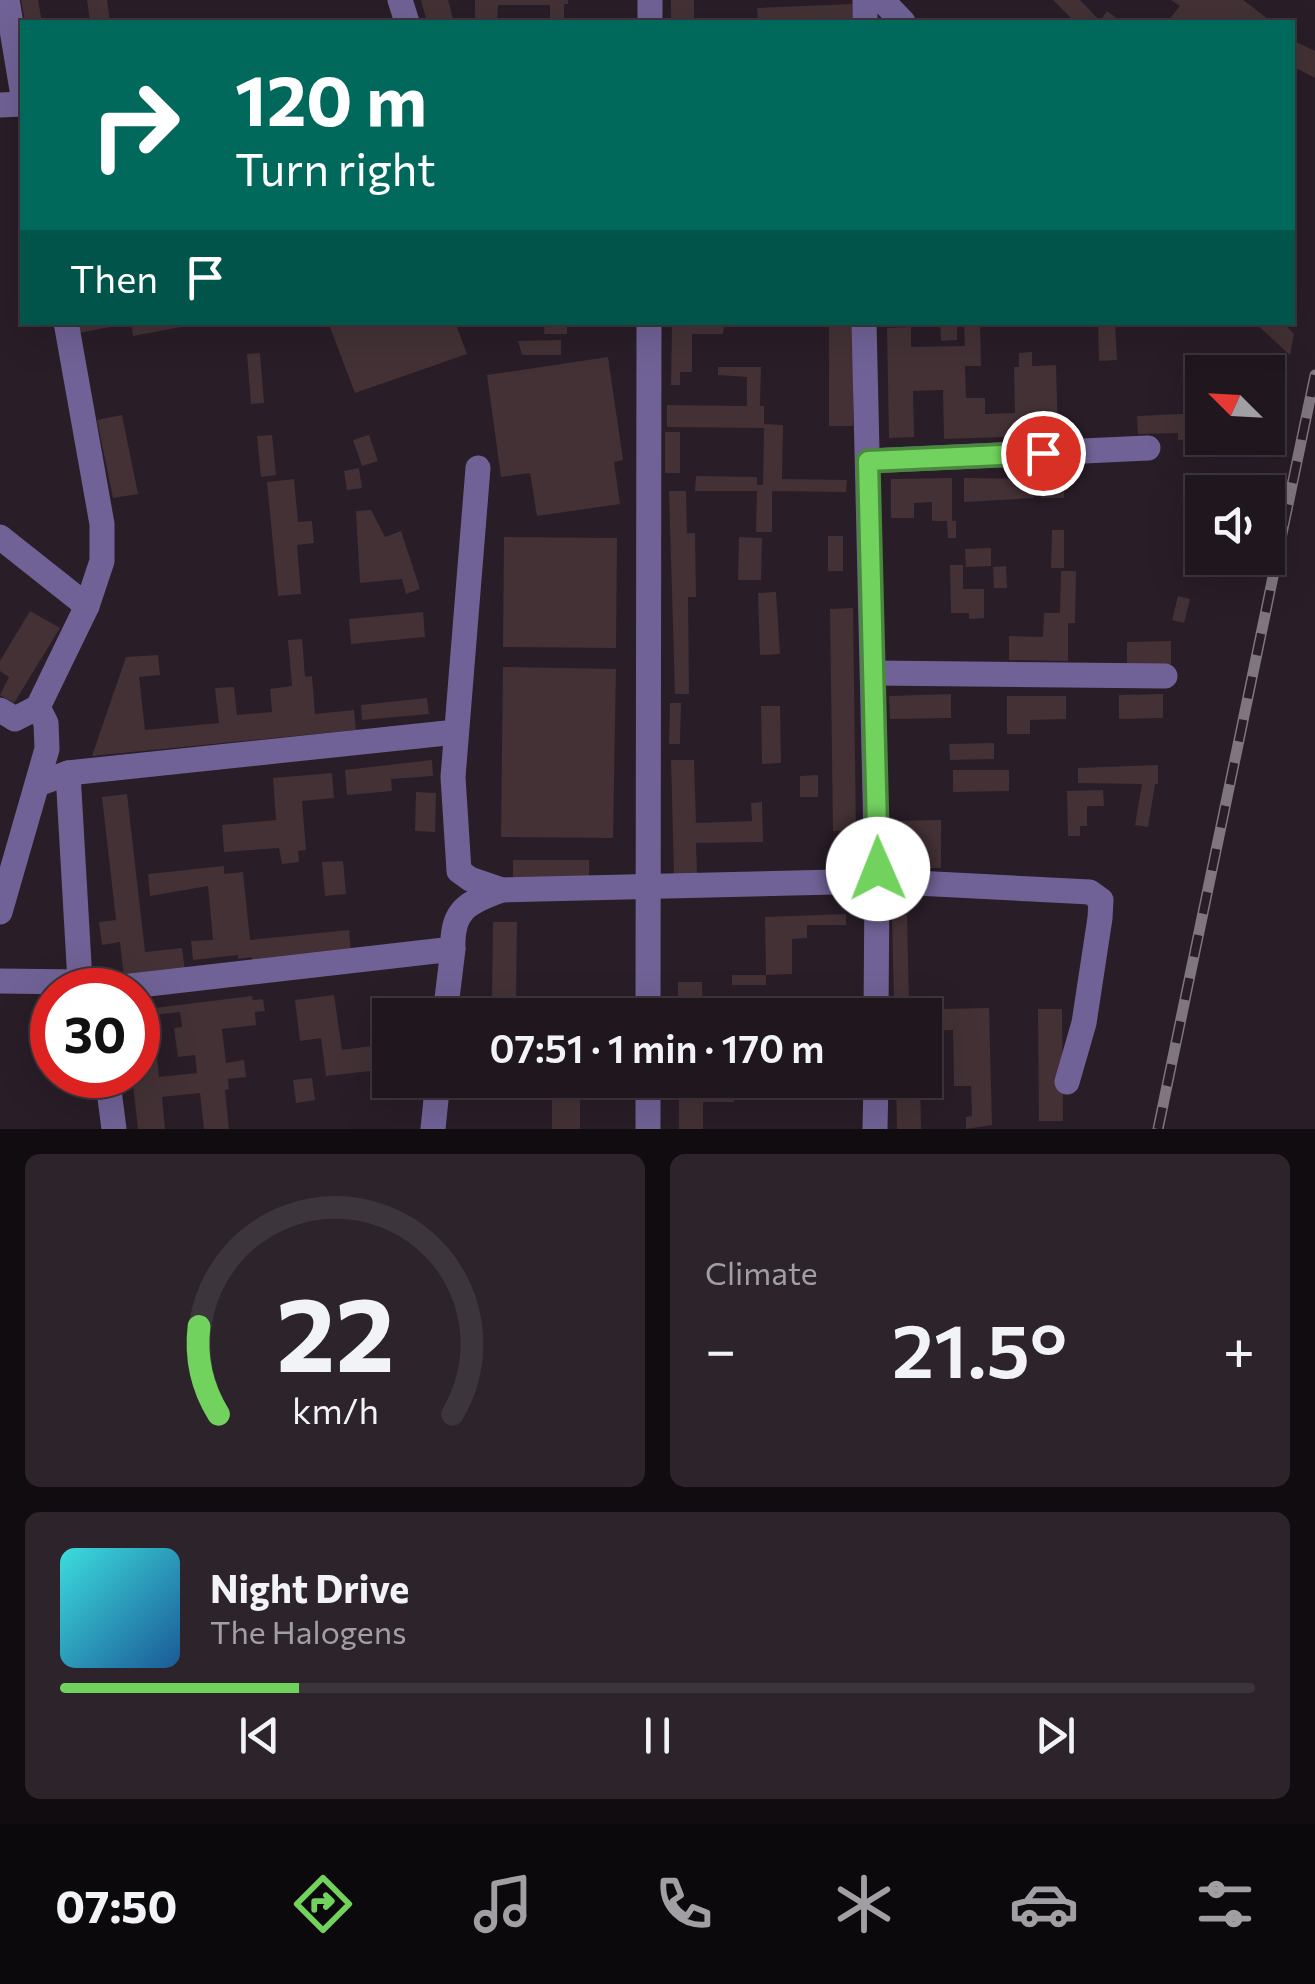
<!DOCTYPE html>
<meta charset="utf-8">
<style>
:root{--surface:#1f161e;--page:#2c232b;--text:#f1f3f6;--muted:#a19fa4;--line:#3c353c;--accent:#71d25e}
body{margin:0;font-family:Commissioner,sans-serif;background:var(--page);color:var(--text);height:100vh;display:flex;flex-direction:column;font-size:38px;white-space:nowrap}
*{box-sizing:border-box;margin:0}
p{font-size:32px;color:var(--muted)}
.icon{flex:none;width:55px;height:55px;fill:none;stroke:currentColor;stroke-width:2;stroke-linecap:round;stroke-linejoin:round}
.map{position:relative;height:1129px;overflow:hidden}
.panel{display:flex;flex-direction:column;gap:25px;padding:25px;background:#110c10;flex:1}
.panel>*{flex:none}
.guide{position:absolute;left:20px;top:20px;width:1275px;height:305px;border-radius:0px;box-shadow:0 10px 40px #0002,0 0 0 2px var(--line);background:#00695c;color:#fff;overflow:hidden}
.needle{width:65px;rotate:294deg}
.tools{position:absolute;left:1185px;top:355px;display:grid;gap:20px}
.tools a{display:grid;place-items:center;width:100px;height:100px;border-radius:0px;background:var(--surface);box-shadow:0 10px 40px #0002,0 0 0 2px var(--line);font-size:50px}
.speed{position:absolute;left:30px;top:968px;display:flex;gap:20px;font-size:50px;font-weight:700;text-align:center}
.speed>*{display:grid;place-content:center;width:130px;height:130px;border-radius:50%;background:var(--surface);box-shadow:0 10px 40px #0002,0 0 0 2px var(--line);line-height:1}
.speed .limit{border:15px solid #d22;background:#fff;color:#111}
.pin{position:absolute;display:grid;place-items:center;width:85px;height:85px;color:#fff;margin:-42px;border:5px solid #fff;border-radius:50%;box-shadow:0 2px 10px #0007}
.me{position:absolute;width:110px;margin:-55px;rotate:359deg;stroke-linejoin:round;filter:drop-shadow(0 0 8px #0008)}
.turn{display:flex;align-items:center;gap:35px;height:210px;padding:0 50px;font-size:45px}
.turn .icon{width:130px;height:130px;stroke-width:2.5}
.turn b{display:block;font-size:70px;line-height:85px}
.then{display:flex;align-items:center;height:95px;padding:0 50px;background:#0003;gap:20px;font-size:38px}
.big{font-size:75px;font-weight:600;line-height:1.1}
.panel .tile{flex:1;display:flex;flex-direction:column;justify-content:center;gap:15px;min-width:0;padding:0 35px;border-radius:15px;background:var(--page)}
.panel .dial{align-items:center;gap:0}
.dial svg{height:260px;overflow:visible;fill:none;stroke:var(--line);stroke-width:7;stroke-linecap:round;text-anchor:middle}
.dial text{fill:var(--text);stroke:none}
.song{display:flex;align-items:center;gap:30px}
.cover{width:120px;height:120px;border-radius:15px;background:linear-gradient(135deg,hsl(180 70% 55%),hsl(210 70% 35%))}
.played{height:10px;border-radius:5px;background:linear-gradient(90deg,var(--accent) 20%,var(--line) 20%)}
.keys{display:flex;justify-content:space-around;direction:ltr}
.heat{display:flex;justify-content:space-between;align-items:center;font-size:55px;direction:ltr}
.panel .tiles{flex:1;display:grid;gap:25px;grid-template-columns:1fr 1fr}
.tile:last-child{grid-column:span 2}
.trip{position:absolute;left:372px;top:998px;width:570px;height:100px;border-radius:0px;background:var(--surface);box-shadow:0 10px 40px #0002,0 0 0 2px var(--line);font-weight:600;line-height:100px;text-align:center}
.tab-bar{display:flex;height:160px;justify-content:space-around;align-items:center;background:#0c090c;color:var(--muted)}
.tab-bar .icon{width:70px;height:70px}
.tab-bar .on{color:var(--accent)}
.tab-bar b{font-size:45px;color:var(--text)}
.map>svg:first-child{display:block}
.building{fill:#433135;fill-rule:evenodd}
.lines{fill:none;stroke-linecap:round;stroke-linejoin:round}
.minor{stroke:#706296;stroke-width:25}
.rail-casing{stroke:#80767f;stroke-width:11}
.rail{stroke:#291d28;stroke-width:8;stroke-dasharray:22;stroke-linecap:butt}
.route-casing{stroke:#49883d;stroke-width:25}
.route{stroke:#71d25e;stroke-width:18}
</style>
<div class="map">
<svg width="1315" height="1129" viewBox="0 0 1315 1129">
<rect width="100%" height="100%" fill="#291d28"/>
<g class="building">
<polygon points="21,0 38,0 42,22 25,22"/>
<polygon points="87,0 107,0 110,22 90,22"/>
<polygon points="421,0 448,0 454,22 427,22"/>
<polygon points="475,0 568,0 568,4 564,4 564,22 550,22 550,5 498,5 497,22 475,22"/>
<rect x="671" y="0" width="23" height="22"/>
<polygon points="1053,0 1080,0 1100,21 1107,11 1122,22 1075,22"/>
<polygon points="1171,0 1243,0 1272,22 1167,22 1180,6"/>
<polygon points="852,4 852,22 758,22 757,8"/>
<polygon points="1292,40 1315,51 1315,78 1296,68 1292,76"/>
<polygon points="77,322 125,322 125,324 79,333"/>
<polygon points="131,322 197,322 197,324 133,336"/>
<polygon points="328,322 455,322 467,354 355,393"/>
<polygon points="545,322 567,322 567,334 544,334"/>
<polygon points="672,322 742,322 742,327 724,326 723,334 692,334 692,372 680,372 680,385 671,385"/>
<polygon points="829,322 854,322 853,426 829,426"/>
<polygon points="940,322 957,322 957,340 941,341"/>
<polygon points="964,322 980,322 981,366 965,366 966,398 985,398 985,414 1015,413 1014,367 1019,367 1019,353 1032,352 1032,366 1056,365 1058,435 944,439 943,390 913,391 914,437 889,438 887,328 911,327 911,347 965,346"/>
<polygon points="1098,322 1115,322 1117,360 1099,361"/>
<polygon points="1254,322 1282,322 1294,334 1290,355"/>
<polygon points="561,340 561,355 522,355 518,341"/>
<polygon points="260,353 264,403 251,404 247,354"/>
<polygon points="608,357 623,460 614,462 620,504 537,516 530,473 501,477 487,375"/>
<polygon points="718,367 761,367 760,406 764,406 764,424 783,425 782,479 847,480 846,492 772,491 772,532 756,532 757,491 695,491 696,476 757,477 757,485 763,485 764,428 667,427 667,405 747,406 747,377 718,375"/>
<polygon points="1202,413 1201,439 1178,440 1178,433 1138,434 1137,416"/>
<polygon points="122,415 138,494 113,498 97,420"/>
<rect x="665" y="432" width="15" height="41"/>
<polygon points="272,435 276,475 261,477 257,436"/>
<polygon points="369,435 378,461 362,466 353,440"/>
<polygon points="359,468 362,488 347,490 344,471"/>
<polygon points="1064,477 1064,498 1041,498 1040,478"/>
<polygon points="952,478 952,521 956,521 956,538 948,538 947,521 932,521 932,502 914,503 914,518 891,518 891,479"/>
<polygon points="964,478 1034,479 1034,498 964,502"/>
<polygon points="294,479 298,522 312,521 314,543 297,545 301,594 278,596 267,482"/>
<polygon points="669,491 686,491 687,533 695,533 696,597 688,597 689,694 675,694"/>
<polygon points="371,510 385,537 401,531 420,589 406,594 402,579 360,583 356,511"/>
<polygon points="1052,530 1064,530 1064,568 1051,568"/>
<rect x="828" y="536" width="15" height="35"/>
<polygon points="504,537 617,538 616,648 503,647"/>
<polygon points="739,537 762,538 761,580 738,580"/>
<polygon points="991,548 991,566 966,567 965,549"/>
<polygon points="950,565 963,565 963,589 984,589 984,618 969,619 969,613 951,613"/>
<polygon points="1006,566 1007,588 994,588 993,567"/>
<polygon points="1061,571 1076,571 1075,623 1068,623 1068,661 1009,660 1009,636 1043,637 1044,613 1060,613"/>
<polygon points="776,592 780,654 760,655 758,593"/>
<polygon points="1178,596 1190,599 1184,623 1172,620"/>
<polygon points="853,608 856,831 833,831 830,609"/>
<polygon points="30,611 60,628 14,703 0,695 9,677 0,671 0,661"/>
<polygon points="423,612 425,637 351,644 349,619"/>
<polygon points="302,639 305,677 312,676 315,714 354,710 356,730 92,756 126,657 158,655 160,675 139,677 145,730 219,723 215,688 234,687 237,715 272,712 270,689 292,686 288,640"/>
<polygon points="1171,641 1171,664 1127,665 1127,642"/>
<polygon points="503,667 616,669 613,838 501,837"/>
<polygon points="951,694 951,718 890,719 889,696"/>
<polygon points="1163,694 1163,718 1119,719 1119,695"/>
<polygon points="1007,696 1066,696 1066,719 1030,720 1030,734 1007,734"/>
<polygon points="427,698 429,714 362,720 361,705"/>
<polygon points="670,703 681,703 680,744 669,744"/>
<polygon points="761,706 780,706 781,763 762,764"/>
<polygon points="994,743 994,759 950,760 949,744"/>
<polygon points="432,760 433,776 391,779 392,791 347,795 345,770"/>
<polygon points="671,760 694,760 696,823 752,821 751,803 762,802 763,842 696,843 697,874 674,875"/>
<polygon points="1158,765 1158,784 1155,784 1148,827 1135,825 1142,784 1078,783 1078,768"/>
<polygon points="953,770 1009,770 1009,791 953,792"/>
<polygon points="332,773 334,798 302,801 306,850 298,851 299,862 282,864 279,848 224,852 222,825 276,820 273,778"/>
<polygon points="818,775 818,797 800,797 800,776"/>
<polygon points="1103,790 1104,806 1087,806 1087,826 1080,826 1080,836 1068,836 1067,791"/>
<polygon points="416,792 436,793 435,832 415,831"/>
<polygon points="127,794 145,952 182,948 185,971 124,978 120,942 102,945 99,922 116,920 102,797"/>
<polygon points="941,820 941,868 889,868 888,821"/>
<polygon points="834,852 849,852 849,871 834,872"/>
<rect x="513" y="860" width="76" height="17"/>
<polygon points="343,861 346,894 325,896 322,862"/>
<polygon points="224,866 224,874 243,872 250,940 349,930 351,951 252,961 252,957 238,959 238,955 193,960 191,941 213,940 208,886 150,896 148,874"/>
<polygon points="846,914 846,925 807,925 807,938 792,939 792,974 766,975 765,917"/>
<polygon points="907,915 909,1002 894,1003 892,916"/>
<polygon points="493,922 517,922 516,1004 492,1004"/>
<rect x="732" y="975" width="34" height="10"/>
<polygon points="678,982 702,982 703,1015 678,1015"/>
<polygon points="334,995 342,1050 386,1044 388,1060 378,1062 379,1070 326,1076 321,1038 300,1041 295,1000"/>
<path d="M252,996L253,1000L263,999L265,1011L255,1012L256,1025L222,1029L226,1063L244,1060L246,1077L228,1079L229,1089L225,1090L229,1129H204L200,1093L162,1097L165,1129H138L132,1075H138V1010ZM180,1012L182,1027L174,1028L178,1057L195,1055L197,1073L159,1077L153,1015Z"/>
<polygon points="989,1008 992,1125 966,1129 966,1117 972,1116 971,1086 954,1086 953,1030 925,1031 925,1015 894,1015 894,1010"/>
<polygon points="1038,1009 1062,1009 1063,1121 1039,1121"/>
<polygon points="312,1078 315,1100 296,1103 293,1080"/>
<polygon points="494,1080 580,1080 580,1129 552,1129 552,1089 494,1089"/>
<polygon points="679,1080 733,1080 734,1102 703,1102 703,1129 679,1129"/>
<polygon points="896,1080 920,1080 921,1129 897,1129"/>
</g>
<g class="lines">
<g class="minor">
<polyline points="7,0 22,90"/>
<polyline points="400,0 407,22"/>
<polyline points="882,0 903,22"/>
<polyline points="650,22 650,0"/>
<polyline points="865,22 865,0"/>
<polyline points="0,105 22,104"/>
<polyline points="868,461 1148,448"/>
<polyline points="478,468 453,777 459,871 470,879 502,890"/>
<polyline points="0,537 87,606"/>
<polyline points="873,673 1165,676"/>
<polyline points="0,710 15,719 38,707 87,606 102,561 102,524 66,322"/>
<polyline points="68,773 80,982"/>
<polyline points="38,784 68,773 456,732"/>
<polyline points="0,912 47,749 46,723 38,707"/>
<polyline points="0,981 80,982 94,988"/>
<path d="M96,990L453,949C451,910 468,902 502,890L877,881L864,322"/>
<polyline points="445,1015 453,949"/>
<polyline points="648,1015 649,322"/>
<polyline points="876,1015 877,881 1090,892 1101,900 1100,918 1084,1023 1067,1082"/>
<polyline points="107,1075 114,1129"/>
<polyline points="648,1080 648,1129"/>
<polyline points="433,1129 438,1080"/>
<polyline points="875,1129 876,1080"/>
</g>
<defs>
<polyline id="rail" points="1158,1129 1315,375"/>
</defs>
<use href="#rail" class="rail-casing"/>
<use href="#rail" class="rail"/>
</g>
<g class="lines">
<defs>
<polyline id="route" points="878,869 868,461 1043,453"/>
</defs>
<use href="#route" class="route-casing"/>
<use href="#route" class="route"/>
</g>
</svg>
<div class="tools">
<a><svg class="needle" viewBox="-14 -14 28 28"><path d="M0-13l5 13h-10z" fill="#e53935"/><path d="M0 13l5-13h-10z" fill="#a19fa4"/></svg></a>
<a><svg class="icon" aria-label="sound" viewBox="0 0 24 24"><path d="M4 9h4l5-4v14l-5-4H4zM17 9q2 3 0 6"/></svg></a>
</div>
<div class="speed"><div class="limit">30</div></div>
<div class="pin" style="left:1043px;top:453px;background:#d93025"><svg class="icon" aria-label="arrive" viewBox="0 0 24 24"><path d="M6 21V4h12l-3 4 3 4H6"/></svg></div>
<svg class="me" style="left:878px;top:869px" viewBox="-20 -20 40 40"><circle r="19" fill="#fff"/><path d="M0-13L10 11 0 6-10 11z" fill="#71d25e"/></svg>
<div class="trip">07:51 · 1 min · 170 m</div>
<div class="guide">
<div class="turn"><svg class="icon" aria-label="right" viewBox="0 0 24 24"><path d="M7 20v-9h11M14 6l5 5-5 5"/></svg><div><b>120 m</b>Turn right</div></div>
<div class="then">Then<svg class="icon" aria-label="arrive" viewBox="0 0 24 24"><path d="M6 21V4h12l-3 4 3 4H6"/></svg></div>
</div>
</div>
<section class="panel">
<div class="tiles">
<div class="tile dial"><svg viewBox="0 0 100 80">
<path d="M14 69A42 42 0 1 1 86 69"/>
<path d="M14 69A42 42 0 0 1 8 42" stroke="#71d25e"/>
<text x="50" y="56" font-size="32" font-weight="700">22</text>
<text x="50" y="72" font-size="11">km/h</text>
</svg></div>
<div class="tile"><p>Climate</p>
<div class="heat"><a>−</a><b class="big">21.5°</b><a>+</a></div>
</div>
<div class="tile">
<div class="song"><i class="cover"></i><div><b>Night Drive</b><p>The Halogens</p></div></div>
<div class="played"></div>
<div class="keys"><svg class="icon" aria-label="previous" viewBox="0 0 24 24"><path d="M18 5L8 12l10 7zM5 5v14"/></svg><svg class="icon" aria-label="pause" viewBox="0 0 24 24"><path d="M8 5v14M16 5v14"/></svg><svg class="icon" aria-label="next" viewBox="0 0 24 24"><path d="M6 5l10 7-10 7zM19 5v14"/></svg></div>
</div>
</div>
</section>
<nav class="tab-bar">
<b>07:50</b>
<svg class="icon on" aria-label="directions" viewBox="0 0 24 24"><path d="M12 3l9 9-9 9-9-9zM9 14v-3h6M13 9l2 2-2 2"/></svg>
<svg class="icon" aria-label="music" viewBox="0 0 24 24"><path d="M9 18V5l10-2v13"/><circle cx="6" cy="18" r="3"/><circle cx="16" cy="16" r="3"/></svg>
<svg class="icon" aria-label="phone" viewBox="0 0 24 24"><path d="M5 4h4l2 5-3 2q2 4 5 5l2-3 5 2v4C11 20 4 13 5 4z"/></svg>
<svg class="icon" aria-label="climate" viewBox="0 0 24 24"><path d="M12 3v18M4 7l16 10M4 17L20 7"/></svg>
<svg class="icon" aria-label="car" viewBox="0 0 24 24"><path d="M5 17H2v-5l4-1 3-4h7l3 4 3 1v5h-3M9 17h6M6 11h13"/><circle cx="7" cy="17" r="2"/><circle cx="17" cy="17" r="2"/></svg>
<svg class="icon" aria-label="filters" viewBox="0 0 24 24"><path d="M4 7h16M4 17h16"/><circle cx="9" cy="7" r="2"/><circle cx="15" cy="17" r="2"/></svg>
</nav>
